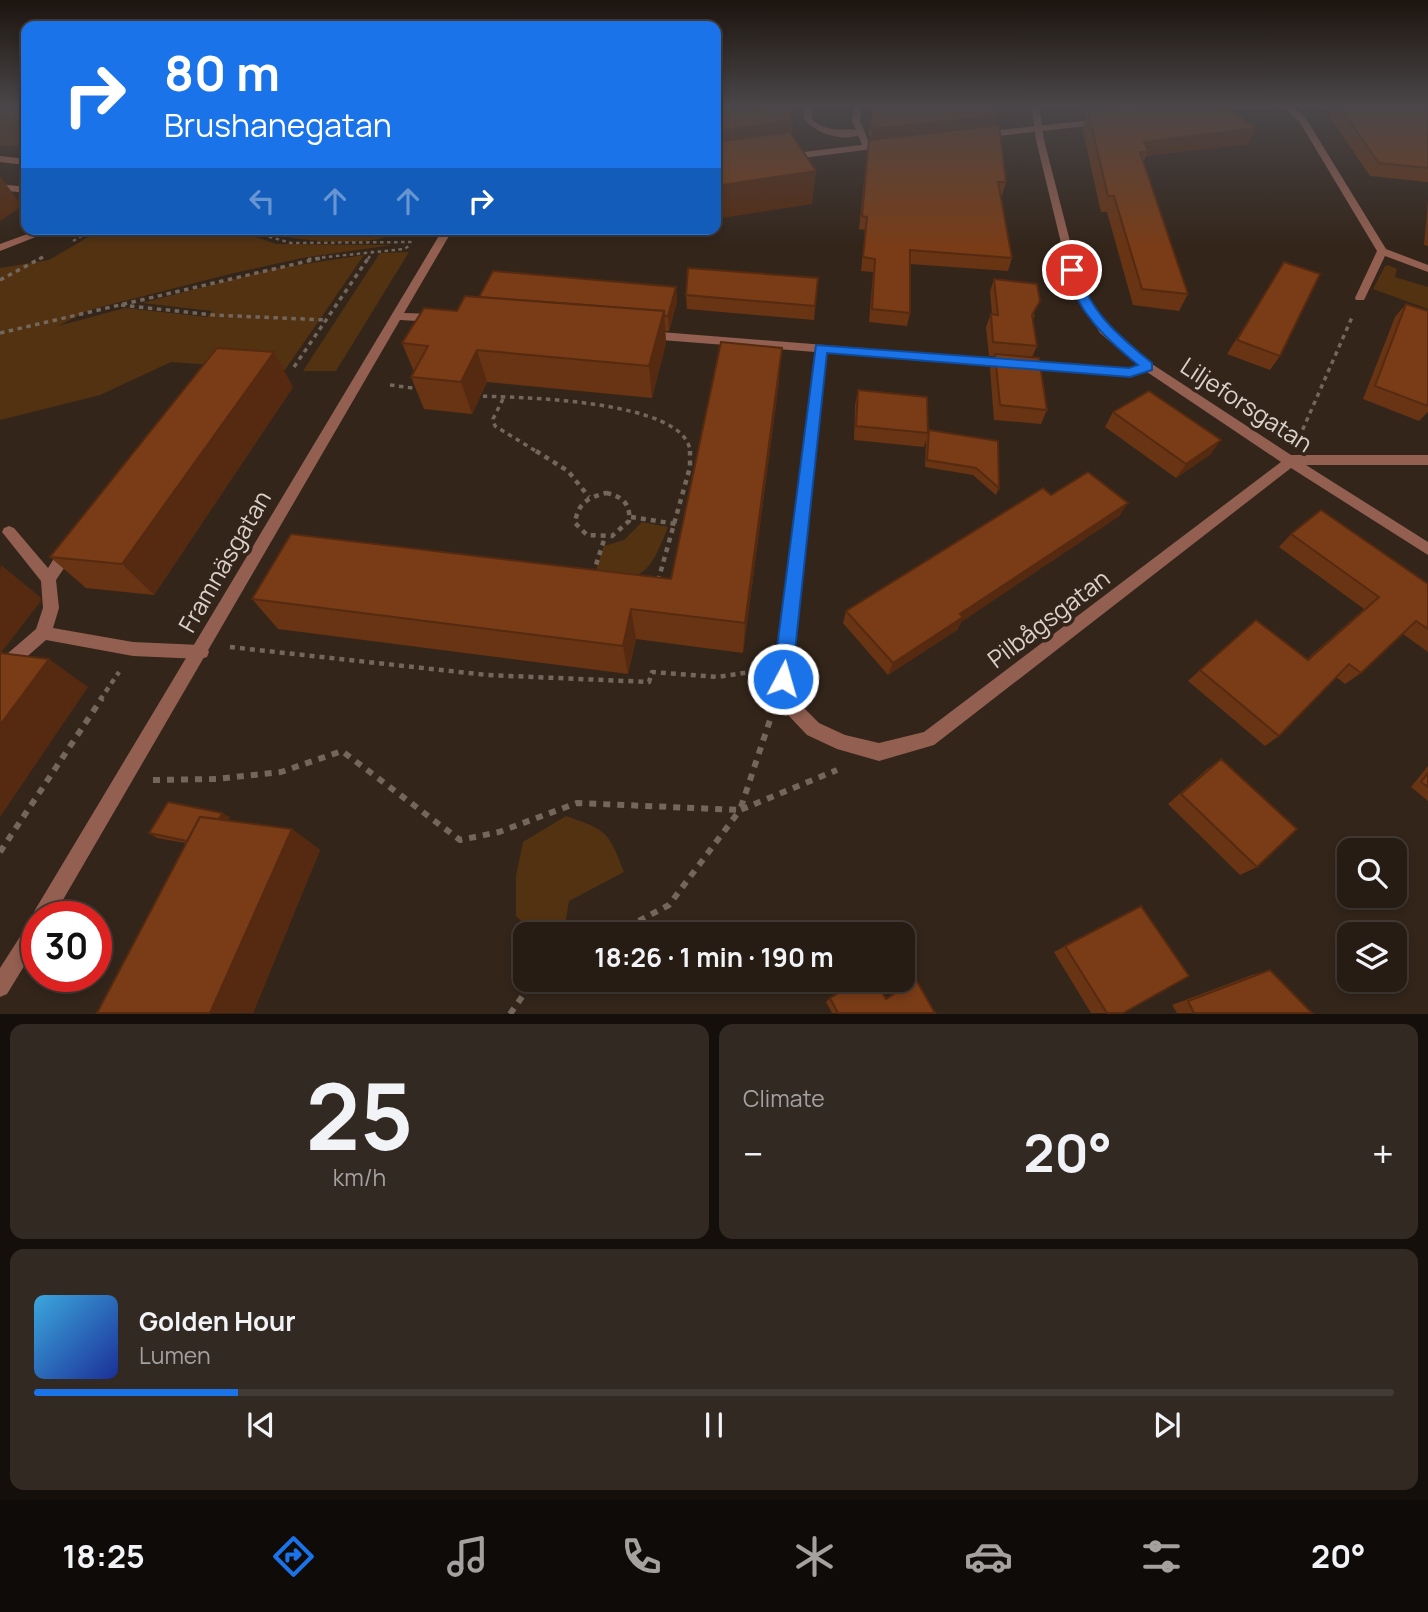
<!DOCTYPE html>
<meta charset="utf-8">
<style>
:root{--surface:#261c14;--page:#322922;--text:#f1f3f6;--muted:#a4a1a0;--line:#423a34;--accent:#1a73e8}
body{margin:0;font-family:Manrope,sans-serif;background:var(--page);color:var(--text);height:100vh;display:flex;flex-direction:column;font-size:26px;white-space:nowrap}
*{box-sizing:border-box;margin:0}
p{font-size:23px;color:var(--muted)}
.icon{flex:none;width:38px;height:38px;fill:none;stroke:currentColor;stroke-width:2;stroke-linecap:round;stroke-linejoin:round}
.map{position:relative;height:1014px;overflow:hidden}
.drawer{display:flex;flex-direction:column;gap:10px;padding:10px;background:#150f0b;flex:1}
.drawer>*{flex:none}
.hud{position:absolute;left:21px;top:21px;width:700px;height:214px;border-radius:14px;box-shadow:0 4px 10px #0003,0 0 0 2px var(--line);background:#1a73e8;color:#fff;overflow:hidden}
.buttons{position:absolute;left:1337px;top:838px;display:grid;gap:14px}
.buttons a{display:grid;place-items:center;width:70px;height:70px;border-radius:14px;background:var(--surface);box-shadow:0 4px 10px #0003,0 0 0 2px var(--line);font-size:35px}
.speed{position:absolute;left:21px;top:901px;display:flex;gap:14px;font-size:35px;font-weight:700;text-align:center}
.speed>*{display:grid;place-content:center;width:91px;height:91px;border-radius:50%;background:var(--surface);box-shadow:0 4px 10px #0003,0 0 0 2px var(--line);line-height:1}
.speed .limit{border:10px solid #d22;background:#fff;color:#111}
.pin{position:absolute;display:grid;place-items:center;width:60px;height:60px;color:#fff;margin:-30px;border:4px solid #fff;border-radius:50%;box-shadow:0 2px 7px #0007}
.me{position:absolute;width:77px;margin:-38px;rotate:6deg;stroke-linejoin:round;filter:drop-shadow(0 0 5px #0008)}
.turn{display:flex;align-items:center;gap:24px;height:147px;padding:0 28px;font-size:32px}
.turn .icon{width:91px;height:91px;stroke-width:2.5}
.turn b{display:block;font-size:49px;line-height:60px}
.lanes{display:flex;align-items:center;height:66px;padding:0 28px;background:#0003;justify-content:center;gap:35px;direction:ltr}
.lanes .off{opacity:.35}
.big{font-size:52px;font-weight:700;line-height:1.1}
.drawer .card{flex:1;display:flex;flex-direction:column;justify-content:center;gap:10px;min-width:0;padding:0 24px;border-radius:14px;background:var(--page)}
.drawer .dial{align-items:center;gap:0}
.dial b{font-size:91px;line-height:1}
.song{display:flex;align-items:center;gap:21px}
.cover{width:84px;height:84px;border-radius:10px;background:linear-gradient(135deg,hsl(200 70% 55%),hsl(230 70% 35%))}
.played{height:7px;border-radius:4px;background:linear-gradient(90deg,var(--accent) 15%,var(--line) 15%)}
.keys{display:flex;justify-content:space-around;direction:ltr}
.heat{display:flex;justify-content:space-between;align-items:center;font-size:38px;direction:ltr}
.drawer .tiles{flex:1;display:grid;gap:10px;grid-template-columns:1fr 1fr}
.card:last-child{grid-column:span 2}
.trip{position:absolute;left:513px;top:922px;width:402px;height:70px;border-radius:14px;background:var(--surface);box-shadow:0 4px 10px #0003,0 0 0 2px var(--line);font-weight:700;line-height:70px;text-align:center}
.dock{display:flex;height:112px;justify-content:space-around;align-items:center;background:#0f0b08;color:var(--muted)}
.dock .icon{width:49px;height:49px}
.dock .on{color:var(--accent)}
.dock b{font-size:32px;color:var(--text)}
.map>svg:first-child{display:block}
.green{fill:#533212}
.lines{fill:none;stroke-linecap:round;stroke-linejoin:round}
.path-far3{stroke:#72665d;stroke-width:2.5;stroke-dasharray:3.5 3.5;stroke-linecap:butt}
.path-far2{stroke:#72665d;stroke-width:3.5;stroke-dasharray:4.5 4.5;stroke-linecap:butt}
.path-far1{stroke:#72665d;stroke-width:4.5;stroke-dasharray:5 5;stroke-linecap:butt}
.path{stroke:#72665d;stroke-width:6;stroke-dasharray:7 7;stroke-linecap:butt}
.service{fill:#925f51;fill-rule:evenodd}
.minor{fill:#925f51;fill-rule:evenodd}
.tertiary{fill:#925f51;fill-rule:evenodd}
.wall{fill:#683414}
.shaded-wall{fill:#552a10}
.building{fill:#793c17;stroke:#552a10;stroke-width:2}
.route{fill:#1a73e8;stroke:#114b97;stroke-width:2}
.labels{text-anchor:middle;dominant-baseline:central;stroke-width:7;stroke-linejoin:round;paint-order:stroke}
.street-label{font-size:24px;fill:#dad1ca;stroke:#33251a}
</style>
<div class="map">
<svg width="1428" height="1014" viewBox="0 0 1428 1014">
<rect width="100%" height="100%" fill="#33251a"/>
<g class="green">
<polygon points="0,105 26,105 26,148 0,145"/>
<polygon points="102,229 233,229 276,244 392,245 302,258 230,274 89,310 58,326 125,308 207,317 212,311 142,303 272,269 364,255 285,370 171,362 100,395 0,420 0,268 49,260"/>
<path d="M252,229H398C382,252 277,239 252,229Z"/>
<polygon points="409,252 336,371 303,371 380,253"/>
<polygon points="1388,265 1397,269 1395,277 1428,287 1428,309 1373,289 1385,266"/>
<path d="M642,522L668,527C648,578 644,577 591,585L604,546L624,540Z"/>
<path d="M566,816C607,830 609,832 624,872L569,901L564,931L559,934H534L516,916V876L523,842Z"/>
</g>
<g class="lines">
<g class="path-far3">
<polyline points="1320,107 1333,105"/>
<polyline points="242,229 291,243 413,242"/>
<polyline points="471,235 482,229"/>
<polyline points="73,241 93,229"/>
<polyline points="39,259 43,257"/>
<polyline points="308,259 404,249 411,245"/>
<polyline points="368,259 373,251"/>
</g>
<g class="path-far2">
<polyline points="0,280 43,257"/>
<polyline points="121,305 213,315 326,320"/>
<polyline points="0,333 325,257"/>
<polyline points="294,367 369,257"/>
<polyline points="390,385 420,389"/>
<path d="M474,396C513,397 690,399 690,453"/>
<polyline points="503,399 493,419 495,426 539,453"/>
<polyline points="1299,438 1353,315"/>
</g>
<g class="path-far1">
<polyline points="536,451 568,471 589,497"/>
<path d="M606,493C622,496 631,504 629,521L612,536L587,535L575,523C578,503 587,498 606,493Z"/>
<polyline points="631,517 676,524"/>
<polyline points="593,574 605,537"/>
<polyline points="658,581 690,467 690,451"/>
<polyline points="230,647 487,675 649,682 652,672 718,677 757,671"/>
<polyline points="100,700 119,672"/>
</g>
<g class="path">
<polyline points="153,780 217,779 281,772 342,751 460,840 499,832 577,803 740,810 770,720"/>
<polyline points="0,852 102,698"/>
<polyline points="614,934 669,905 740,810 837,770"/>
<polyline points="510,1014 534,980"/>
</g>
<g class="service">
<path d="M805,105H813L812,119C831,137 846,124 864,133C846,143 817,135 804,119Z"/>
<polygon points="0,184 26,187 26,193 0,190"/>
<path d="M9,526L14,528L48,568C55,558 62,541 75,545L77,549L56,580L59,608L53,628L133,642L201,645L207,647L209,652L207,657L201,659L133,656L46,640L6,675L0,677V660L36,629L43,608L41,581L2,532L4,528Z"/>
</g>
<g class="minor">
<polygon points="854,105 862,105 860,121 871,147 870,149 863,147 852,121"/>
<path d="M1031,105H1039L1044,140L1082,288L1108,327L1152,364L1291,455H1428V465H1306L1428,542V555L1291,468L934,745L879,761L837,749L807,735L789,716L775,679L815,352L648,339L642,335L648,331L1129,369L1139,366L1100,333L1072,288L1036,140ZM826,353L1130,377L1147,372L1281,462L924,732L879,743L845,735L819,723L801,705L791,679Z"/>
<polygon points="1281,105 1290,105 1305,117 1386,249 1428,265 1428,272 1385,256 1365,298 1364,300 1356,300 1355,298 1377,251 1299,121"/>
<polygon points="41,229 56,229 0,251 0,244"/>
<polygon points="443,229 453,229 404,313 435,314 441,318 435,322 400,320 53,917 37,917 37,945 7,994 0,997 0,968 32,918 35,910"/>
</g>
<g class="tertiary">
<polygon points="1224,105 1249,105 1208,112 1204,110"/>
<polygon points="1101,119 1105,122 1104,124 982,138 978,135 982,132"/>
<polygon points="885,142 889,145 888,147 787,160 783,157 787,154"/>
<polygon points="0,156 26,159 26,165 0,162"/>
</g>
</g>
<g class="wall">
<polygon points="872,105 886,106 886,105 1032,105 1030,114 997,117 995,126 1006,182 1002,195 1001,195 1012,258 1008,271 910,264 910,313 907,326 869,322 873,272 861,271 865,230 859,229 867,153 869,140 871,140 868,134"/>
<polygon points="1078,105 1223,105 1256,128 1248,144 1146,156 1143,162 1188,294 1179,311 1133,305 1107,212 1101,212 1082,127 1086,117 1080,118"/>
<polygon points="1335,105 1428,105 1428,182 1370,176 1329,116"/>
<polygon points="1428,201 1428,246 1424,245"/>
<polygon points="1284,262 1280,356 1270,370 1227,354"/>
<polygon points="818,278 814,320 687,309 686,295"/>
<polygon points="994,279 1035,315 1033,319 1037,346 1032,357 1047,410 1041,424 994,420 990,369 994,356 989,356 986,327 991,314 992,314 990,292"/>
<polygon points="676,287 677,302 669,331 665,331 666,343 652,398 487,382 472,414 424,409 411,377 414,372 402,343 479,297"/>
<polygon points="1406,304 1428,311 1428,412 1419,421 1363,399 1395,317"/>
<polygon points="779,382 743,653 636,639 628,674 278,629 252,599 671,579"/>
<polygon points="293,387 154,595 86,588 50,557"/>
<polygon points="858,390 928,431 998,441 999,488 996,495 973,475 925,467 926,440 924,447 854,440 855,405"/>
<polygon points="1113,412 1211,454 1176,478 1105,427"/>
<polygon points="1051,495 1128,503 1119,516 961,622 957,630 888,675 843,623 846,611"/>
<polygon points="1291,534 1428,584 1428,652 1403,634 1361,673 1345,684 1336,677 1279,736 1265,746 1188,681 1200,670 1307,659 1364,609 1279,547"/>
<polygon points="1221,759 1257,867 1240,875 1168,804 1207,769"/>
<polygon points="1428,766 1428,801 1411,787"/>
<polygon points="230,817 228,820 292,829 320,850 253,1013 97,1013 186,843 157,838 149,833"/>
<polygon points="1141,906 1123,1013 1091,1013 1054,952"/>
<polygon points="1270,970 1312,1013 1177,1013 1172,1005 1252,975"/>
<polygon points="830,998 886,999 935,1013 832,1013 826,1002"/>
</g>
<g class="shaded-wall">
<polygon points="793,105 797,105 788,153 716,163 716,131"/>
<polygon points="1004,105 1032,105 1030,114 997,117 994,127 871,141 873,129"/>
<polygon points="1045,105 1073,105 1071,109 1043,112"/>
<polygon points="1085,105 1192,105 1088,112 1086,117 1080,118"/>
<polygon points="1256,128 1248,144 1146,156 1148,152 1144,142"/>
<polygon points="816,171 812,204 716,219 716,186"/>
<polygon points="0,176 22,206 0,221"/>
<polygon points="602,229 653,229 603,237"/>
<polygon points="676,287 677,302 669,331 668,316"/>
<polygon points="664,311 666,343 652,398 649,366"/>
<polygon points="782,348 779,382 743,653 745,623"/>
<polygon points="477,350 487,382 472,414 461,382"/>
<polygon points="274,352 293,387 154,595 122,564"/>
<polygon points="1221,440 1211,454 1176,478 1186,464"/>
<polygon points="1128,503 1119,516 961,622 957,630 888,675 893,663 960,614"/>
<polygon points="1,565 40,597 41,601 0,654 0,572"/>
<polygon points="631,609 636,639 628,674 623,646"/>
<polygon points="49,659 88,687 0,817 0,725"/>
<polygon points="222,813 230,817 213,849 205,844"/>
<polygon points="292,829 320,850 253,1013 210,1013"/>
</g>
<g class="building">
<polygon points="716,105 793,105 790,121 716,131"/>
<polygon points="872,105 887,107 887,105 1004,105 996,106 997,116 873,129 870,123"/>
<polygon points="1145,105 1223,105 1256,128 1144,142 1148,152 1140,152 1188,294 1142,289 1114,196 1108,196 1088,112"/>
<polygon points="1338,105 1428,105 1428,168 1379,163"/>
<polygon points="999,125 1006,182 998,182 1012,258 910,250 910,313 872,309 875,259 863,257 867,217 862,216 869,140"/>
<polygon points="790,132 816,171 716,186 716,142"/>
<polygon points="1284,262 1320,274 1280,356 1237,340"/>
<polygon points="688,268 818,278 815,306 686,295"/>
<polygon points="493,271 676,287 668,316 664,316 664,311 479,297"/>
<polygon points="994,279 1037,284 1040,301 1032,315 1037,346 993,342 991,314 998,315"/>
<polygon points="465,296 664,311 649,366 477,350 461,382 411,377 428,346 402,343 424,308 457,311"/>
<polygon points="1406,304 1428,311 1428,406 1375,386"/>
<polygon points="721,342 782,348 745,623 631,609 623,646 252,599 291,534 671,579"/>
<polygon points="217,348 274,352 122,564 50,557"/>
<polygon points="995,354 1039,358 1047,410 1000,405"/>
<polygon points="858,390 927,397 928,433 856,426"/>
<polygon points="1149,391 1221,440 1186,464 1113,412"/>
<polygon points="929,430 998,441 999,488 976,468 927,460"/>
<polygon points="1088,472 1128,503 960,614 963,617 893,663 846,611 1043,488 1051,495"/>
<polygon points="1321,510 1428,584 1428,629 1416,621 1361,673 1349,664 1279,736 1200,670 1256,620 1308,660 1379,597 1291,534"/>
<polygon points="0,653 49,659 0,725"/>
<polygon points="1221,759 1297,829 1257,867 1181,794"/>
<polygon points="1428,773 1428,787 1421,782"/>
<polygon points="168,802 222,813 219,819 200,817 187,841 149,833"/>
<polygon points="200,817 292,829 210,1013 97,1013"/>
<polygon points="1141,906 1189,976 1123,1013 1107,1013 1065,946"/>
<polygon points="1270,970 1312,1013 1194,1013 1188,1001"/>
<polygon points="860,980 875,980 886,999 916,980 935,1013 838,1013 830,998"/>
</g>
<linearGradient id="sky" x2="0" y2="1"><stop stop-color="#1c140e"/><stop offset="0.43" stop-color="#4a4649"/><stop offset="1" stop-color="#4a4649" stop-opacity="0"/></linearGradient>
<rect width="1428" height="247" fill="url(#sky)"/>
<path class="route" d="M1072,266L1078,270C1089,312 1120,337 1152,363V370L1130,377L827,353L792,679L789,685L783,687L776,685L773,679L816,345L1129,368L1138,365C1106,339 1076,311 1066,270Z"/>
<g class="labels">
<g class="street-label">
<text transform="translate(1247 404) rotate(33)">Liljeforsgatan</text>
<text transform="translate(224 561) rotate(-60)">Framnäsgatan</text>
<text transform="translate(1048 618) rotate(-37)">Pilbågsgatan</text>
</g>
</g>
</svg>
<div class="buttons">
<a><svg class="icon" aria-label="search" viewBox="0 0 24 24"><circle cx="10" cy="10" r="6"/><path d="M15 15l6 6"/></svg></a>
<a><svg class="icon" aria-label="layers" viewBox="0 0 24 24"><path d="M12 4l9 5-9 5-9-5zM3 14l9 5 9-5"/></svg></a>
</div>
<div class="speed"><div class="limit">30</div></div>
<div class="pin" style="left:1072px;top:270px;background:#d93025"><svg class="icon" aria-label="arrive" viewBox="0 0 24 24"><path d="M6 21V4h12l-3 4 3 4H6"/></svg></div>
<svg class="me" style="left:783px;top:679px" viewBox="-20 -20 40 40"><circle r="17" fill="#1a73e8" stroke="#fff" stroke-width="3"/><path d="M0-11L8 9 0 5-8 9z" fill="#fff"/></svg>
<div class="trip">18:26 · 1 min · 190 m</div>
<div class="hud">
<div class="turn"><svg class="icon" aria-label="right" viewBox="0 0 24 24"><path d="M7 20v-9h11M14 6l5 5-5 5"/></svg><div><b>80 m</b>Brushanegatan</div></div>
<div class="lanes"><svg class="icon off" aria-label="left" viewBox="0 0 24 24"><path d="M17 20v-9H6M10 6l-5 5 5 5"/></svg><svg class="icon off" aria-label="ahead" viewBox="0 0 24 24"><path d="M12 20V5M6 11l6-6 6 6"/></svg><svg class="icon off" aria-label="ahead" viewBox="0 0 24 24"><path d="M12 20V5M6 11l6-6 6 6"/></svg><svg class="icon" aria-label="right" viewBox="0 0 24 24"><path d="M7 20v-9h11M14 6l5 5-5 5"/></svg></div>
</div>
</div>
<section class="drawer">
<div class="tiles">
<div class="card dial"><b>25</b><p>km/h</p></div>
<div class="card"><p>Climate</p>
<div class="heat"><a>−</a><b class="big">20°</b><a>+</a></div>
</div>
<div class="card">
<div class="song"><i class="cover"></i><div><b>Golden Hour</b><p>Lumen</p></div></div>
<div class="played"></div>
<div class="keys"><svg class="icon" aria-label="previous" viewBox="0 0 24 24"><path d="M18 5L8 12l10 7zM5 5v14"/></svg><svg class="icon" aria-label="pause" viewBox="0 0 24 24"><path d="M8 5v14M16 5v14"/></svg><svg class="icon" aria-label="next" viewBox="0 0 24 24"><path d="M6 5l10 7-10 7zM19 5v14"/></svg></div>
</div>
</div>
</section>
<nav class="dock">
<b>18:25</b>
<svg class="icon on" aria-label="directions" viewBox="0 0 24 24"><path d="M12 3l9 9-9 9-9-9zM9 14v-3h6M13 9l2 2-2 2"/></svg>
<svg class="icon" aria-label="music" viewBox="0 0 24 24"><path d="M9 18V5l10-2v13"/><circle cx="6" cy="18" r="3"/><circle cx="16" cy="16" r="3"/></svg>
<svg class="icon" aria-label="phone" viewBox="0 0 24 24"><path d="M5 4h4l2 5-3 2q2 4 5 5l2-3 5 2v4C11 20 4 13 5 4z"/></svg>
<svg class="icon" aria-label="climate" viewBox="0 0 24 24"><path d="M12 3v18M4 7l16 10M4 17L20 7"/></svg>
<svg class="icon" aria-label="car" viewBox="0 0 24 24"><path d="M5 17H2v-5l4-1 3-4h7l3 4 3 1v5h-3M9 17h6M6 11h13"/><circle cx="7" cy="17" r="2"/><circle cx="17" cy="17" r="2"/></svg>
<svg class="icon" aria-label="filters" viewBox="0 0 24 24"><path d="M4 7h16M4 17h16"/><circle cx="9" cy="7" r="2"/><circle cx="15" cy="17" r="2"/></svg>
<b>20°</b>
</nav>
